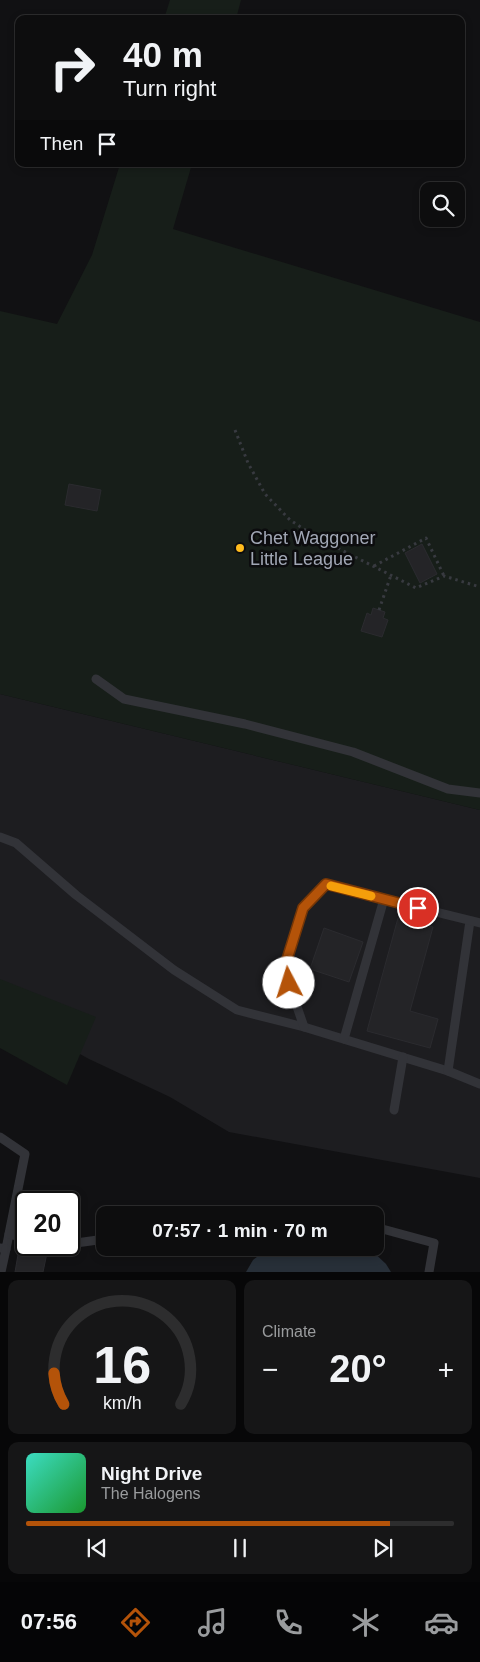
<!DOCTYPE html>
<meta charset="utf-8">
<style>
:root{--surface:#0d0d0e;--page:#161617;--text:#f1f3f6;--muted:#9a9c9e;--line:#2d2d2e;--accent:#b45309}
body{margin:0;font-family:Helvetica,sans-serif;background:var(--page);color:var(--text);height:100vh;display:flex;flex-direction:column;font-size:19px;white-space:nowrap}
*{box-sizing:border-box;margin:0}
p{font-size:16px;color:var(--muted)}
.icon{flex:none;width:28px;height:28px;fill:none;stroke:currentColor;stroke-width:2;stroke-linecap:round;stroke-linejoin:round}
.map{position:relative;height:1272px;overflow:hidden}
.details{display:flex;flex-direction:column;gap:8px;padding:8px;background:#070708;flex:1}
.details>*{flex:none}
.top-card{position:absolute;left:15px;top:15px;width:450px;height:152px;border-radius:10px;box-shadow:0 2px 8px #0003,0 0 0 1px var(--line);background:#0d0d0e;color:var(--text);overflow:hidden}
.controls{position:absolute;left:420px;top:182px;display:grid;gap:10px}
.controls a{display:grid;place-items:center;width:45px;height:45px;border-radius:10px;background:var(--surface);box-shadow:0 2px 8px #0003,0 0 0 1px var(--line);font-size:25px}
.speed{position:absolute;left:15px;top:1191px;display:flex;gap:10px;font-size:25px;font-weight:700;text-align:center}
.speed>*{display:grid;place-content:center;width:65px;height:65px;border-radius:50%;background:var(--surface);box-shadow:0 2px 8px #0003,0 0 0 1px var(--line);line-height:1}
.speed .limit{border:2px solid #111;border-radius:8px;background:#fff;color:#111}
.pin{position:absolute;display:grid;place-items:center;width:42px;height:42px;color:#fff;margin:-21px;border:2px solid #fff;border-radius:50%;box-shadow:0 1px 5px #0007}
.me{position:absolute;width:55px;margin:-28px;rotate:355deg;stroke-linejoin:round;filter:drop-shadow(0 0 4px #0008)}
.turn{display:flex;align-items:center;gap:18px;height:105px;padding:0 25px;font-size:22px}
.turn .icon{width:65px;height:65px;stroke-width:2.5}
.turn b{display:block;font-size:35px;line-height:42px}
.then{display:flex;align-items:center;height:48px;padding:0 25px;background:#0003;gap:10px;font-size:19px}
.big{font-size:38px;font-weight:700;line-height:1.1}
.details .tile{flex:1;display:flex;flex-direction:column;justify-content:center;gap:8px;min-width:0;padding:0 18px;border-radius:10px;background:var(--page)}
.details .dial{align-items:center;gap:0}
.dial svg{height:130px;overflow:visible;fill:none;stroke:var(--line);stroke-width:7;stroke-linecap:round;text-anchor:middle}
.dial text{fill:var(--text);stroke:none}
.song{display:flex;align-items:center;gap:15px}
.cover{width:60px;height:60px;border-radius:8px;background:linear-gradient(135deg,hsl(170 70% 55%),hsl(130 70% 35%))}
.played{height:5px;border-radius:2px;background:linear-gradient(90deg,var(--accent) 85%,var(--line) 85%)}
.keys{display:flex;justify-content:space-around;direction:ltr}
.heat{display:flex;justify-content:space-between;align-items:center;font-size:28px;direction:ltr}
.details .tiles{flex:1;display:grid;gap:8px;grid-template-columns:1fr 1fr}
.tile:last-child{grid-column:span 2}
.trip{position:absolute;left:96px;top:1206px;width:288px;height:50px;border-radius:10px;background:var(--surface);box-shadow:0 2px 8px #0003,0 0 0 1px var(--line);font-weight:700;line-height:50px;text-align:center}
.tab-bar{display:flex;height:80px;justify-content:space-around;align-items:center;background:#050506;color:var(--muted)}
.tab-bar .icon{width:35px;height:35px}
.tab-bar .selected{color:var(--accent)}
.tab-bar b{font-size:22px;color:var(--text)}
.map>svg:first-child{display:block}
.built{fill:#1d1d20}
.green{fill:#171e19}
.water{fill:#272f38}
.building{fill:#242427;stroke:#2b2b2f}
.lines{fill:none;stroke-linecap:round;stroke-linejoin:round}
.path{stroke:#383a40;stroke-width:3;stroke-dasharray:2.5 4;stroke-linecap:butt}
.lane{stroke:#323338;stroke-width:9}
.route-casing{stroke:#753606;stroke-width:12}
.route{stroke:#b45309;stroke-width:9}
.slow{stroke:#f59e0b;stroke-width:9}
.poi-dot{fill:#ffbc1d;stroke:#0c0c0e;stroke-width:2}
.labels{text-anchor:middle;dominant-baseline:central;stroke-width:5;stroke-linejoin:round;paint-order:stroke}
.poi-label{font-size:18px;fill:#a1a7b5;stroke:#0c0c0e;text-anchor:start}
</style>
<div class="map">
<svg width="480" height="1272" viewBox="0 0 480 1272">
<rect width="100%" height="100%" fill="#111113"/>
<polygon class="built" points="0,694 480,810 480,1178 229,1132 170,1097 89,1059 18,1020 0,1009"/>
<g class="green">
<polygon points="170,0 241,0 236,19 164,19"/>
<polygon points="120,164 192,164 173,229 480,322 480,810 0,694 0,311 57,324 92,255"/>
<polygon points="0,979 96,1017 67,1085 0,1048"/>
</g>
<polygon class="water" points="268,1248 369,1248 386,1264 391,1272 246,1272 253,1260"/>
<g class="building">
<polygon points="69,484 101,490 97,511 65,505"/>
<polygon points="422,544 437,574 420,583 405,553"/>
<polygon points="373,608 385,612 383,618 388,620 382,637 361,631 367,613 371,615"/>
<polygon points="398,918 433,927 410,1011 438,1019 430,1048 367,1031"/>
<polygon points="324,928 363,942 349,982 310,969"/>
<polygon points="19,1249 47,1253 43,1272 15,1272"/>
</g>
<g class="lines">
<g class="path">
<polyline points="235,430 248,463 265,494 290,520 316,537 416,588 444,576 480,587"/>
<polyline points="374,566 426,538 444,576"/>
<polyline points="379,610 391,575"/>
</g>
<g class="lane">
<polyline points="96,679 124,699 245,724 353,752 448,789 480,793"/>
<polyline points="0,837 16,843 76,895 174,970 237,1010 304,1027 448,1071"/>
<polyline points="470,921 448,1071 480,1084"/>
<polyline points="304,1027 284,969 303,908 326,885 480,923"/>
<polyline points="344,1039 384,899"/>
<polyline points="394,1110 403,1057"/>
<polyline points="0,1137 25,1154 6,1249 0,1248"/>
<polyline points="375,1227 434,1243 429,1272"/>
<polyline points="9,1234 26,1238"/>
<polyline points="69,1244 105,1239"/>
<polyline points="1,1272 6,1249"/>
</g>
</g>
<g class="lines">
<defs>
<polyline id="route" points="289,983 284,969 303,908 326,884 418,908"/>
</defs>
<use href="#route" class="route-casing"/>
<use href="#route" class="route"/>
<polyline class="slow" points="331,886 371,896"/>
</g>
<circle class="poi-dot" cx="240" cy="548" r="5"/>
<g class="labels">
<g class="poi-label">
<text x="250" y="538">Chet Waggoner<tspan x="250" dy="21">Little League</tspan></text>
</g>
</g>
</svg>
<div class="controls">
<a><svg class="icon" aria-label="search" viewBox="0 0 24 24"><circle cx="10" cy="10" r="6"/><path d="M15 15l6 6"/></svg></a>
</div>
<div class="speed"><div class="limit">20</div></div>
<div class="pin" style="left:418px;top:908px;background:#d93025"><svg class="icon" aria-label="arrive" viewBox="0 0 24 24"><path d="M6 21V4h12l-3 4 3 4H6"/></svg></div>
<svg class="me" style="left:289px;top:983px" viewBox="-20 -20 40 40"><circle r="19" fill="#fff"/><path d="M0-13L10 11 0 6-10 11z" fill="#b45309"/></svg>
<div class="trip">07:57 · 1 min · 70 m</div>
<div class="top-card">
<div class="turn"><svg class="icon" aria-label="right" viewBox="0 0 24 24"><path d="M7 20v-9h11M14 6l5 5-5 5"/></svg><div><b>40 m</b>Turn right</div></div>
<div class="then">Then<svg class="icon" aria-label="arrive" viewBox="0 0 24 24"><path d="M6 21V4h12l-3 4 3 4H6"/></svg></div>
</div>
</div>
<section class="details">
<div class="tiles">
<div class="tile dial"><svg viewBox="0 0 100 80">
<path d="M14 69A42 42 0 1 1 86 69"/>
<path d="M14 69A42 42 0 0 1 8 50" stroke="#b45309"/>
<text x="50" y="56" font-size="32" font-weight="700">16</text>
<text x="50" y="72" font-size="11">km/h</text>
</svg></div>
<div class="tile"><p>Climate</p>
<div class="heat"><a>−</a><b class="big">20°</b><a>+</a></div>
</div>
<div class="tile">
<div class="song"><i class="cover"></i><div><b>Night Drive</b><p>The Halogens</p></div></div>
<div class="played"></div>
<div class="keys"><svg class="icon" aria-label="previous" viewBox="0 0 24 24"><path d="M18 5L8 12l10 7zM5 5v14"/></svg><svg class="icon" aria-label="pause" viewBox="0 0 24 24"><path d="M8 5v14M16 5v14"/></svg><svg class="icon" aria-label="next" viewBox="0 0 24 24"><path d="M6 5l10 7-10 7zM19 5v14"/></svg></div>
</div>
</div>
</section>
<nav class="tab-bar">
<b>07:56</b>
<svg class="icon selected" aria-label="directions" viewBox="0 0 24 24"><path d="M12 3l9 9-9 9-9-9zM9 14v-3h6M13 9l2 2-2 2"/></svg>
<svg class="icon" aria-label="music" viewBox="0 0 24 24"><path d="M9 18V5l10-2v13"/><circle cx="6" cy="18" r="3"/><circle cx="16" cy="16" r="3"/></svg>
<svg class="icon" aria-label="phone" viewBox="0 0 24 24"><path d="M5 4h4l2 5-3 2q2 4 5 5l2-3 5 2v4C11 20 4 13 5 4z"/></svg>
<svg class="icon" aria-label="climate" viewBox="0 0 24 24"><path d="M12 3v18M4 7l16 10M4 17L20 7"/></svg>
<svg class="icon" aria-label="car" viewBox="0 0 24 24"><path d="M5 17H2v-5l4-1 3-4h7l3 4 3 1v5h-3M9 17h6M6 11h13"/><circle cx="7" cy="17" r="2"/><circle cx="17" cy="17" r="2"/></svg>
</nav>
